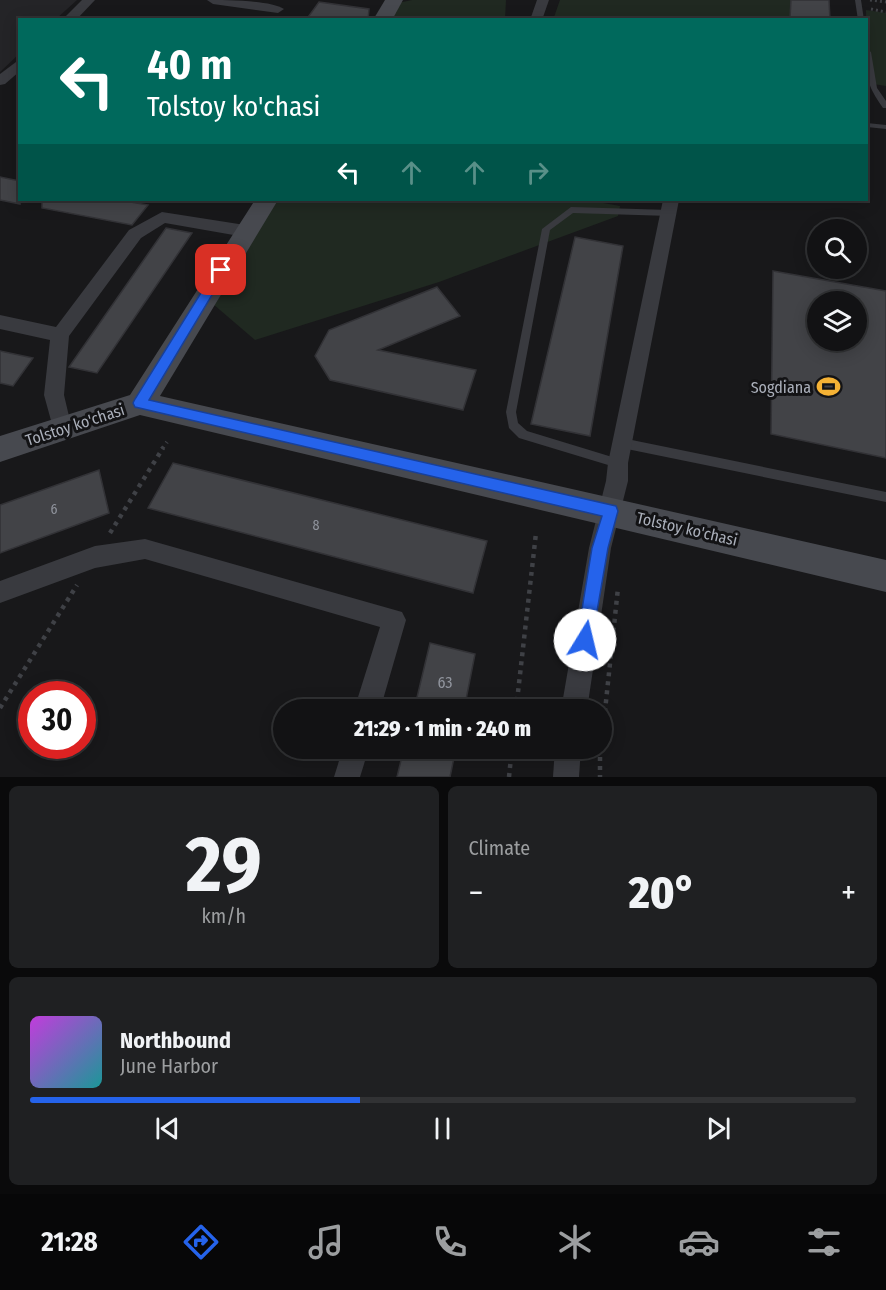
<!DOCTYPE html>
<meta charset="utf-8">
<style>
:root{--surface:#121214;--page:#1f2022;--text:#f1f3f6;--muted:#9c9ea0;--line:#313234;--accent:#2563eb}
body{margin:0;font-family:"Fira Sans Condensed",sans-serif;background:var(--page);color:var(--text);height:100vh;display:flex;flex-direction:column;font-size:22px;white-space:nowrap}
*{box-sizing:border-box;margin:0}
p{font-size:20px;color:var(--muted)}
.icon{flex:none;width:33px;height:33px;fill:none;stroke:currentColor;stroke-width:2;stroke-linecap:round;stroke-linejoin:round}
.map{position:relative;height:777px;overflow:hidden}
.side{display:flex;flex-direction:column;gap:9px;padding:9px;background:#0a0a0b;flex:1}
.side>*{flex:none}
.hud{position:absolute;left:18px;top:18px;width:850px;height:183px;border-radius:0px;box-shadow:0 3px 15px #0003,0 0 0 2px var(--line);background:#00695c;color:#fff;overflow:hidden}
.controls{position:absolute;left:807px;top:219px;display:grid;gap:12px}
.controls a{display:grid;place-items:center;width:60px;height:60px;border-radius:50%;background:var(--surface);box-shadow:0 3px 15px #0003,0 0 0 2px var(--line);font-size:30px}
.speed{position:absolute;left:18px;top:681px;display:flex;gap:12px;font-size:30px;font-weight:700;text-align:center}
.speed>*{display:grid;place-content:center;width:78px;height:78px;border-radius:50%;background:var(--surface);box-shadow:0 3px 15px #0003,0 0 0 2px var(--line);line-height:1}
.speed .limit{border:9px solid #d22;background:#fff;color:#111}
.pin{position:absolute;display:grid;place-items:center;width:51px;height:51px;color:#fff;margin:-26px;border-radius:12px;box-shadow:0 3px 9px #0006}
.me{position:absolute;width:66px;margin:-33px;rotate:9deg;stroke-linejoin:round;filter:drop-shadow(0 0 4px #0008)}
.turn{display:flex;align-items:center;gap:21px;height:126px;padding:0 30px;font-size:27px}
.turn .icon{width:78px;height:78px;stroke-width:2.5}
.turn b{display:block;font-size:42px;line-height:51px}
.lanes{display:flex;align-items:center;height:57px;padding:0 30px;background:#0003;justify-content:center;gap:30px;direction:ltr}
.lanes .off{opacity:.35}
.big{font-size:45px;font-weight:800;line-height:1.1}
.side .widget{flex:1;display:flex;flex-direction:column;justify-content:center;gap:9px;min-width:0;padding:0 21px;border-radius:9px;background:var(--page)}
.side .dial{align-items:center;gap:0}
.dial b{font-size:78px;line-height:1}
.song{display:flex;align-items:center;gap:18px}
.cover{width:72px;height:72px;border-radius:9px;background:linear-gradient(135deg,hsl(290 70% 55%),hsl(180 70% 35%))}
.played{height:6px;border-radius:3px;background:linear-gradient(90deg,var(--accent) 40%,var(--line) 40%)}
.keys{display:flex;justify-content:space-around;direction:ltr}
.heat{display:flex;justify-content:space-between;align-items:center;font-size:33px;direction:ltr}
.side .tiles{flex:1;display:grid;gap:9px;grid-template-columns:1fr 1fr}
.widget:last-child{grid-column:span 2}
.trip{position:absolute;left:273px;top:699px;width:339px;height:60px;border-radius:30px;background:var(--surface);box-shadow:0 3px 15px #0003,0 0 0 2px var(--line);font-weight:800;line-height:60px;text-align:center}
.menu{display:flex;height:96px;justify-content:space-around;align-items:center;background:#070708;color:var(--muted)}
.menu .icon{width:42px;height:42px}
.menu .current{color:var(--accent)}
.menu b{font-size:27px;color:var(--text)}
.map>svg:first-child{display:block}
.built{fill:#242427}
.green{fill:#202921}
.building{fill:#424347;stroke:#323236;stroke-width:1.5;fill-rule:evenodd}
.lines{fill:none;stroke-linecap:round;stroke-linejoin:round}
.path-far2{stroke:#3f4146;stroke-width:3;stroke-dasharray:2 3;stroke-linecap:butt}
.path-far1{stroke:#3f4146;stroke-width:4;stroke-dasharray:3 4.5;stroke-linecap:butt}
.path{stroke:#3f4146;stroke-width:4.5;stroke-dasharray:4 5;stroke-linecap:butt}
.lane{fill:#393a3f;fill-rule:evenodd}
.street{fill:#393a3f;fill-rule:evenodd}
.secondary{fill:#47494f;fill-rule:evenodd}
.route{fill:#2563eb;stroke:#184099;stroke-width:1.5}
.labels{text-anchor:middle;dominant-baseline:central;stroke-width:6;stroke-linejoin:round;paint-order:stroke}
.number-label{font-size:14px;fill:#90949d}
.poi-label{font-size:16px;fill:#aaafba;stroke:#131315;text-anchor:end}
.street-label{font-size:16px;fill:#aaafba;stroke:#131315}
.near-number-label{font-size:16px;fill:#90949d}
</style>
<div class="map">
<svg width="886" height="777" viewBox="0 0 886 777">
<rect width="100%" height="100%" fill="#18181a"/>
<polygon class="built" points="0,0 77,0 56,19 20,20 19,54 0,72"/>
<g class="green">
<polygon points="412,0 506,0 505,19 384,20 393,4"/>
<polygon points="560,0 829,0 830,19 553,20"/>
<polygon points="866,10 886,13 886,86 867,83"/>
<polygon points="275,200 586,200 620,206 618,216 439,282 255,340 213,304"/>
</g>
<g class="building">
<polygon points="791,0 829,0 830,20 790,18"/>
<polygon points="319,2 369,9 368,20 306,20"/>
<polygon points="0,177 20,181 20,204 0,200"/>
<polygon points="42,200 119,200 148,205 132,225 42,208"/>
<polygon points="166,228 192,233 97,373 69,367"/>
<polygon points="575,237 623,246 590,436 531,424"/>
<path d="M773,271L886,291V458L771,434ZM818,302H856V340H818Z"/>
<polygon points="437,287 460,316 378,350 476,370 463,410 330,380 315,356 329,330"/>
<polygon points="0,351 33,358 13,386 0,383"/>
<polygon points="173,463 487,541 473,593 148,508"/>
<polygon points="99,470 109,513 0,553 0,505"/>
<polygon points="430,643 475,654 464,710 414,710"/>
<polygon points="404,748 456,748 450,777 397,777"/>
</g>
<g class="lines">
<g class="path-far2">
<polyline points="870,0 886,2"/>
<polyline points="871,9 886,12"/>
</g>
<polyline class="path-far1" points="162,449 167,442"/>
<g class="path">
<polyline points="110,533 163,448"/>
<polyline points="0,708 77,585"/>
<polyline points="516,710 536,533"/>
<polyline points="602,739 618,588"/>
<polyline points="600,748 600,777"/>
<polyline points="509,777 512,748"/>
</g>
<g class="lane">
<polygon points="855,0 861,0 864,20 858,20"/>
<path d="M867,50L871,52L877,88L886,101V108H883C866,83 867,80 867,50Z"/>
<polygon points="867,123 886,125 886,129 867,127"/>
<polygon points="571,207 670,210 674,213 670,216 573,213 550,230 516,412 518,423 527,431 622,460 624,463 622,466 618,468 519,438 509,428 506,412 542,229"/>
<polygon points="622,438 886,492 886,502 622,448 618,446 616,443 618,440"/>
</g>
<g class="street">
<polygon points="82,0 95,0 76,20 62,20"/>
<path d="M207,0C225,0 271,0 284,9L278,13L213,4Z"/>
<polygon points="537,0 549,0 542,20 530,20"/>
<polygon points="20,59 20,71 5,84 0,85 0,74"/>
<polygon points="663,200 679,200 628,463 628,481 611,548 587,710 561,710 589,548 606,481 608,463"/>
<polygon points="162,212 245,225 251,227 253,231 251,235 245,237 165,223 141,238 69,336 64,395 72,429 69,435 62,437 55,435 44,395 50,340 0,329 0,315 56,327 129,230"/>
<polygon points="145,539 402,612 406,620 380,710 354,710 380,627 145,559 95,568 0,603 0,581 95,546"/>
<polygon points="343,748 369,748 360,777 334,777"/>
<polygon points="555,748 581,748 579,777 553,777"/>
</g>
<g class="secondary">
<polygon points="385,0 403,0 392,20 373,20"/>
<polygon points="255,200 278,200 160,396 886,560 886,592 140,415 0,462 0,436 130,395"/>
</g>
</g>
<polygon class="route" points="221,266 227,270 149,400 616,506 618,511 608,548 591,646 585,649 579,646 577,640 592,548 602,516 135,407 133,403 135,399 217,267"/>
<defs>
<symbol id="stadium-bare" viewBox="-9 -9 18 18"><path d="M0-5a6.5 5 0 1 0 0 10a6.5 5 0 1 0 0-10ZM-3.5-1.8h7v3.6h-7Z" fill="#f5b235" stroke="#131315" stroke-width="2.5" paint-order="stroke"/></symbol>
</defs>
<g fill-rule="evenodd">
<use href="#stadium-bare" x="812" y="370" width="33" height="33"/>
</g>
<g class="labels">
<g class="number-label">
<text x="54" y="509">6</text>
<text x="316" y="525">8</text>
</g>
<g class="poi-label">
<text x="811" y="387">Sogdiana</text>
</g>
<g class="street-label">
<text transform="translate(75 425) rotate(-18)">Tolstoy ko'chasi</text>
<text transform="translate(687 529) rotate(13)">Tolstoy ko'chasi</text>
</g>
<g class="near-number-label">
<text x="445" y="682">63</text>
</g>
</g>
</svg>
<div class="controls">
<a><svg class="icon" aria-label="search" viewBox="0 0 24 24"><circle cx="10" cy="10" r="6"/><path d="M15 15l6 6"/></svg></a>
<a><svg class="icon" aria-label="layers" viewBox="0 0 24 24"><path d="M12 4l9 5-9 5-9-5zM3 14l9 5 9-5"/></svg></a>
</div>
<div class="speed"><div class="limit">30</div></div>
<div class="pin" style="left:221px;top:270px;background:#d93025"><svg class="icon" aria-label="arrive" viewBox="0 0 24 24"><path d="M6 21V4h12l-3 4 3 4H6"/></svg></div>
<svg class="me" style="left:585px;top:640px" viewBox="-20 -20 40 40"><circle r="19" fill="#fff"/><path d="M0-13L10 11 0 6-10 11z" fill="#2563eb"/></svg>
<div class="trip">21:29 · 1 min · 240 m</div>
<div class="hud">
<div class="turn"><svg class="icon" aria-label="left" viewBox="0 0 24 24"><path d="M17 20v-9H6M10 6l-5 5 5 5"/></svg><div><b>40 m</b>Tolstoy ko'chasi</div></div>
<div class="lanes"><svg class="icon" aria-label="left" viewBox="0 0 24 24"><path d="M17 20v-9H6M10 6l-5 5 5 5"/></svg><svg class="icon off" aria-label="ahead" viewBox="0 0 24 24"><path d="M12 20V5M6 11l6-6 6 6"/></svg><svg class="icon off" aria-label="ahead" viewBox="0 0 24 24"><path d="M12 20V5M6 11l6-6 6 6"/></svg><svg class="icon off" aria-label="right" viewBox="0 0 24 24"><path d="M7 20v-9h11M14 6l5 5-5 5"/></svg></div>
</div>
</div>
<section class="side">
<div class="tiles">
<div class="widget dial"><b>29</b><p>km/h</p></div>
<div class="widget"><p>Climate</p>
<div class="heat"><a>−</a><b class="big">20°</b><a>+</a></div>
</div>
<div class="widget">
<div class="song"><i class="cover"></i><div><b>Northbound</b><p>June Harbor</p></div></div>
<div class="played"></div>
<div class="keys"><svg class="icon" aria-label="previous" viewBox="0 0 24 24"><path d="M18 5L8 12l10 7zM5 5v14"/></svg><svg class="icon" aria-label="pause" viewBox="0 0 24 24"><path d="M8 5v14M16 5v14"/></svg><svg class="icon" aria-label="next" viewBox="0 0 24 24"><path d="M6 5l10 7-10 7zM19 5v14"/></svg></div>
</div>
</div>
</section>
<nav class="menu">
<b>21:28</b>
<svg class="icon current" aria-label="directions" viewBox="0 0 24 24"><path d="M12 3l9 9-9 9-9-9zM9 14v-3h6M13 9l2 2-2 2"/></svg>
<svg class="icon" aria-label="music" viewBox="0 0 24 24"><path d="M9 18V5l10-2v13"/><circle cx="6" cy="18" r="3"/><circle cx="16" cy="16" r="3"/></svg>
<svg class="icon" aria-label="phone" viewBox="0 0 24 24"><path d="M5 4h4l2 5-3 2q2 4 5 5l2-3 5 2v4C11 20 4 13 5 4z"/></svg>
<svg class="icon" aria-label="climate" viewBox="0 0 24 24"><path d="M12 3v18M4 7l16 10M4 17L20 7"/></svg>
<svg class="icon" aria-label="car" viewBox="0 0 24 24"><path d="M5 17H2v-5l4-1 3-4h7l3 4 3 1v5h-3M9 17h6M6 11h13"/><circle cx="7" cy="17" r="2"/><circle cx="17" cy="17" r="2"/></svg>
<svg class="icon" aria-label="filters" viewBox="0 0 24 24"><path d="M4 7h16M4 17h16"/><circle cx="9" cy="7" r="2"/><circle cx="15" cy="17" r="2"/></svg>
</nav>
